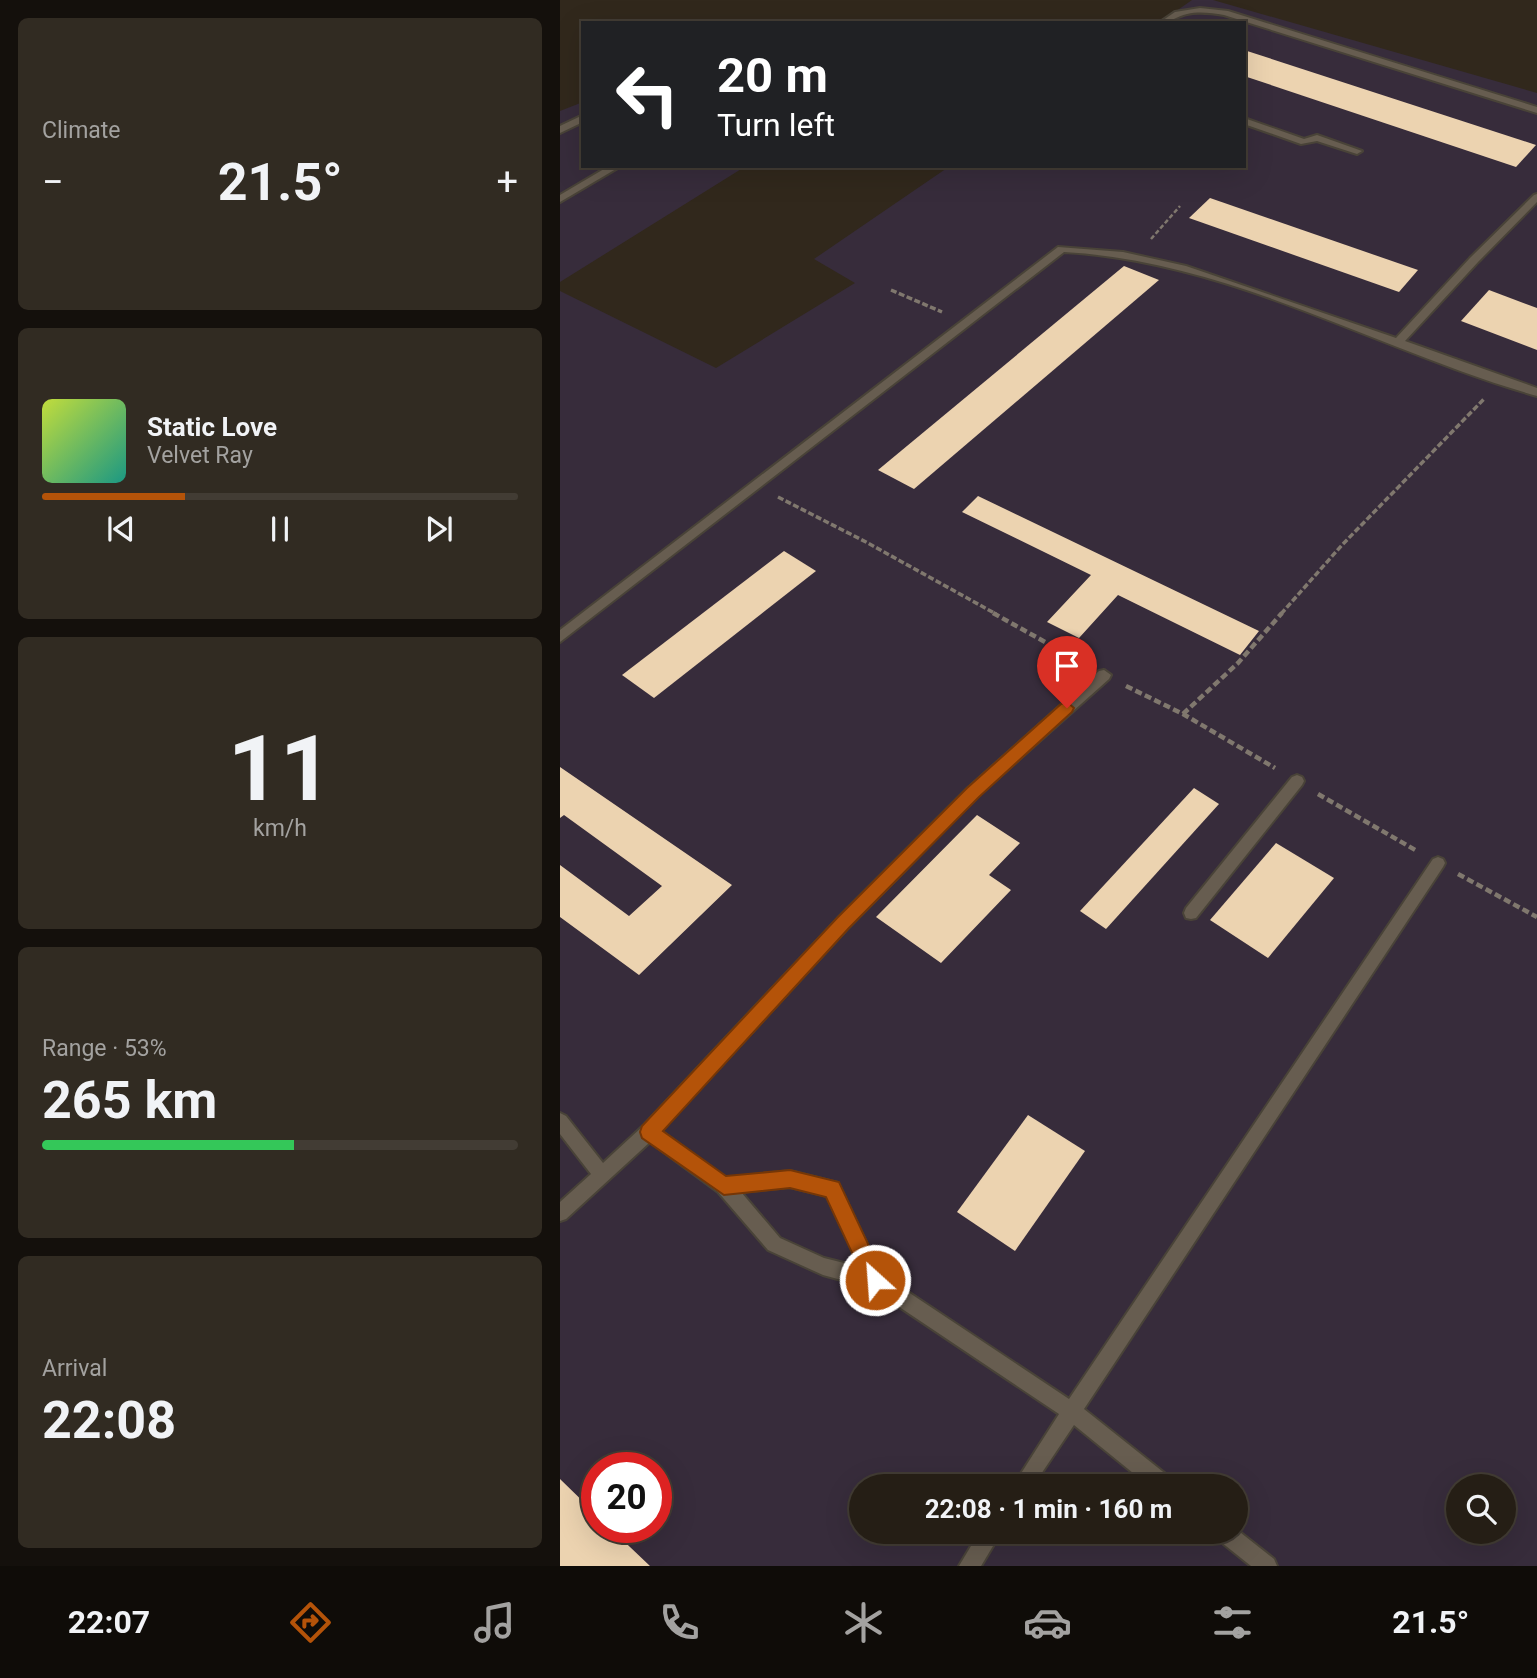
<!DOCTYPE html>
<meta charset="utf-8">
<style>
:root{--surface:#251e15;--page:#312b22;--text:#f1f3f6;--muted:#a3a2a0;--line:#423c34;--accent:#b45309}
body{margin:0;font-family:Roboto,sans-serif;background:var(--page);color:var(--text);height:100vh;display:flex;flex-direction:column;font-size:26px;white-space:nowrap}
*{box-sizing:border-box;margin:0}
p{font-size:23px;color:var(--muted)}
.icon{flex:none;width:38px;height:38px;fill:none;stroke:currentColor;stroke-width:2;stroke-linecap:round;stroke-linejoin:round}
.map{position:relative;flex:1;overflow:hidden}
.side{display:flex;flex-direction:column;gap:18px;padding:18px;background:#14100c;width:560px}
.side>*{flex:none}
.top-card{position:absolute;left:21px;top:21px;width:665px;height:147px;border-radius:0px;box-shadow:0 7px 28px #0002,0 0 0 2px var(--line);background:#202124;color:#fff;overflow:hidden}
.fabs{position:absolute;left:886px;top:1474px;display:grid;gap:14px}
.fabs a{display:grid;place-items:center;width:70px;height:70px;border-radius:50%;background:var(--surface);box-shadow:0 7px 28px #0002,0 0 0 2px var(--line);font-size:35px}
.speed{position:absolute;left:21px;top:1452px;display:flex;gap:14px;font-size:35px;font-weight:700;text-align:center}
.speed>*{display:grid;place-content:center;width:91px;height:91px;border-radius:50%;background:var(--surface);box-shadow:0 7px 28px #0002,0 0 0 2px var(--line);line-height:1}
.speed .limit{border:10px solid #d22;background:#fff;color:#111}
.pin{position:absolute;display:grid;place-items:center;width:60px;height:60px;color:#fff;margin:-72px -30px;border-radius:50% 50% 50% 0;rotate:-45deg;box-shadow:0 0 7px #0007}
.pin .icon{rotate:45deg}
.me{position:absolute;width:77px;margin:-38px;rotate:334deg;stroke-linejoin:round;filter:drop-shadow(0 0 5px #0008)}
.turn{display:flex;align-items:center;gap:24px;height:147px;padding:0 21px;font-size:32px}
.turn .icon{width:91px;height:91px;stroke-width:2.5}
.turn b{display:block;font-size:49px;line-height:60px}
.big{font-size:52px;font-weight:700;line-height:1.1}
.side .card{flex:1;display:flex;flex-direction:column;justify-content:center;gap:10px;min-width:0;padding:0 24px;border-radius:10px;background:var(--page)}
.side .dial{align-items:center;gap:0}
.dial b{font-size:91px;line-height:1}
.song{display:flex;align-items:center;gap:21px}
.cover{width:84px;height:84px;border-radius:10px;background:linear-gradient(135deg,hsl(70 70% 55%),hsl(170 70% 35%))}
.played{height:7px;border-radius:4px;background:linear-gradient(90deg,var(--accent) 30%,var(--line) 30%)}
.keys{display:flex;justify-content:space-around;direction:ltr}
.heat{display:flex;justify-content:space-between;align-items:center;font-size:38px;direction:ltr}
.charge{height:10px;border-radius:5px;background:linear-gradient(90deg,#34c759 53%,var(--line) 0)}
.trip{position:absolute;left:289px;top:1474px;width:399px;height:70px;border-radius:35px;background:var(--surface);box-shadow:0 7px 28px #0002,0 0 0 2px var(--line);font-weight:700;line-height:70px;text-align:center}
.tab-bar{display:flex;height:112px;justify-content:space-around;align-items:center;background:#0f0c08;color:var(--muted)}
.tab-bar .icon{width:49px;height:49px}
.tab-bar .selected{color:var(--accent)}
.tab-bar b{font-size:32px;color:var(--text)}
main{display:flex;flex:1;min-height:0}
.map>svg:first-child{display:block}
.industrial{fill:#372c3b;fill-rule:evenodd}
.building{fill:#ecd3b0}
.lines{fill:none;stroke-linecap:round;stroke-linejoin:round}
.service-casing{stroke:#494338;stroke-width:4}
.path-far2{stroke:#80786e;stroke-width:2.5;stroke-dasharray:4.5 2.5;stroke-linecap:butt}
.path-far1{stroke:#80786e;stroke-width:3.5;stroke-dasharray:6 2.5;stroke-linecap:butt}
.path{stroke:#80786e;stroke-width:4.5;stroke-dasharray:7 3.5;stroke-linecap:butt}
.service{fill:#675d50;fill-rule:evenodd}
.route{fill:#b45309;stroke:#753606;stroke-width:2}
</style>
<main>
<section class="side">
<div class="card"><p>Climate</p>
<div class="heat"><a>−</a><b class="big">21.5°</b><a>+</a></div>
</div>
<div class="card">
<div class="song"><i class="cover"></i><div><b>Static Love</b><p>Velvet Ray</p></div></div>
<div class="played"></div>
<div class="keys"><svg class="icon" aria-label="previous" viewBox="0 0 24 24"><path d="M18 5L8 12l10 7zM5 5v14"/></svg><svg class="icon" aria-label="pause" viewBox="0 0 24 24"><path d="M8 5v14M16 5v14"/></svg><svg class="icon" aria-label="next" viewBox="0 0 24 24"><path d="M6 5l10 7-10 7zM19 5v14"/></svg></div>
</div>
<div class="card dial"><b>11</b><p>km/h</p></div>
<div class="card"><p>Range · 53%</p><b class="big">265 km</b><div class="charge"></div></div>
<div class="card"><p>Arrival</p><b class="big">22:08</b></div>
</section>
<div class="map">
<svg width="977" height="1566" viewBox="0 0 977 1566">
<rect width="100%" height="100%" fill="#31281c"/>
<g class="industrial">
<path d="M632,0H653L977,93V1566H0V291L156,368L295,283L254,259L390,166H684V23H599ZM37,1468H96V1528H37ZM301,1486H676V1531H301ZM898,1486H943V1531H898Z"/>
<polygon points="23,102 23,166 186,166 0,282 0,111"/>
</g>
<g class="building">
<polygon points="684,50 976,145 956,167 684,76"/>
<polygon points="650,198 858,270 839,292 629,218"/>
<polygon points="564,266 599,280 354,489 318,470"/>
<polygon points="929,290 977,308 977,350 901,321"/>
<polygon points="418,496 699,631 680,655 558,595 519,638 487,622 531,575 402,512"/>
<polygon points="224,551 256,571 94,698 62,675"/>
<polygon points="0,767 172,885 79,975 0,917 0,865 69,916 102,886 4,815 0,818"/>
<polygon points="634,788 659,804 546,929 520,911"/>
<polygon points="417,815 460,843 429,875 451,890 381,963 316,917"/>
<polygon points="716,843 774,878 708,958 650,920"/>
<polygon points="468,1115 525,1151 455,1251 397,1212"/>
<polygon points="0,1479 37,1515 37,1528 50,1528 90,1566 0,1566"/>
</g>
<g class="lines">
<defs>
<g id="service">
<path d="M640,8L668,11L977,107V113L664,15C652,13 639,11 627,14C617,16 610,23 599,23L615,12Z"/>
<polygon points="23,115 23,122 0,133 0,126"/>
<polygon points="684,118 744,139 757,135 802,151 797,154 757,141 741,144 684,124"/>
<polygon points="49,166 61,166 0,202 0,195"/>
<path d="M977,194V202L918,262L845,341L977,388V396C820,351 670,261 504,252L0,642V630L498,247L563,252L626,266L836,338L910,258L974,195Z"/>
<path d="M544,670L551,675L549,679L418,796L288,928L101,1131L166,1178L230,1171L278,1183L321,1274L509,1399L873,859L878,857L883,859L885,863L883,867L524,1409L612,1479L614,1486H589L514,1425L473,1486H453L499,1414L311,1288L263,1275L208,1250L158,1192L90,1142L6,1219L0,1221V1202L31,1174L0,1134V1113L6,1116L43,1163L83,1126L278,918L408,788L539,671ZM230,1187L267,1196L300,1267L264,1258L220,1238L181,1192Z"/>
<polygon points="737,775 742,777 744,781 742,785 636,918 631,919 626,918 624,913 626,908 732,777"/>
<polygon points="676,1529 714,1559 717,1566 691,1566 656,1538 653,1531 676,1531"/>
<polygon points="420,1531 442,1531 421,1566 399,1566"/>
</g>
</defs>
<use href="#service" class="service-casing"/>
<polyline class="path-far2" points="591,239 620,206"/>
<g class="path-far1">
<polyline points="331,290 382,312"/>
<polyline points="218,497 306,542 436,614"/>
<polyline points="721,614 782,545 924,399"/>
</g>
<g class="path">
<polyline points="433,613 521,662"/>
<polyline points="566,686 623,714 715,768"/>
<polyline points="623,714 678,663 722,613"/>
<polyline points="758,794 857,851"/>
<polyline points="898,874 977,917"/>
</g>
<use href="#service" class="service"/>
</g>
<polygon class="route" points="507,702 514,708 512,712 419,797 289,928 103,1131 166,1176 230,1170 279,1182 325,1280 322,1287 315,1290 308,1287 266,1197 230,1188 164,1195 82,1138 80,1132 82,1126 277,918 407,788 501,704"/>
</svg>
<div class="fabs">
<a><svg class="icon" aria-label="search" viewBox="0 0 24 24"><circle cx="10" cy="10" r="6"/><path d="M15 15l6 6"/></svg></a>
</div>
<div class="speed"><div class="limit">20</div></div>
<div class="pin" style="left:507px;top:708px;background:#d93025"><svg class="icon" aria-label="arrive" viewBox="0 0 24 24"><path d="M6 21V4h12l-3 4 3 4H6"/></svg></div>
<svg class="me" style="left:315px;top:1280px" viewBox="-20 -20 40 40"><circle r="17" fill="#b45309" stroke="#fff" stroke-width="3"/><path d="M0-11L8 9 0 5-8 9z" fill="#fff"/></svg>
<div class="trip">22:08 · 1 min · 160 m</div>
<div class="top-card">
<div class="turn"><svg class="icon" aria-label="left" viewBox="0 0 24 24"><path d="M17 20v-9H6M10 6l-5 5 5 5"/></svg><div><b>20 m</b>Turn left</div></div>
</div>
</div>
</main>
<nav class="tab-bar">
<b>22:07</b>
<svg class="icon selected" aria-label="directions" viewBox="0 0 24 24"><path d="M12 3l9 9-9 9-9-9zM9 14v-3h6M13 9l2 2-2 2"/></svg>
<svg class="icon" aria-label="music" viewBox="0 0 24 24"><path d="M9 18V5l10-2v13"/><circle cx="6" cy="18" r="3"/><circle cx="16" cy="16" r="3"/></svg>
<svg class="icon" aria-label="phone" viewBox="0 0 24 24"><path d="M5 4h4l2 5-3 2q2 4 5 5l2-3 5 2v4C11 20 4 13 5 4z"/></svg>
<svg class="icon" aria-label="climate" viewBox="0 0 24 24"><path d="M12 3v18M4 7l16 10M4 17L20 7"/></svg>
<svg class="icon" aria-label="car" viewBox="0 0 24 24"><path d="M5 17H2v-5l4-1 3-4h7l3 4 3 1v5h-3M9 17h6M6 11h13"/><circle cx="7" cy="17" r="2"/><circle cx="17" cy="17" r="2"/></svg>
<svg class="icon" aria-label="filters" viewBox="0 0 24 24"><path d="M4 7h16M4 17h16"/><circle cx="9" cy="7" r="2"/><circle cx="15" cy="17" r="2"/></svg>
<b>21.5°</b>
</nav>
